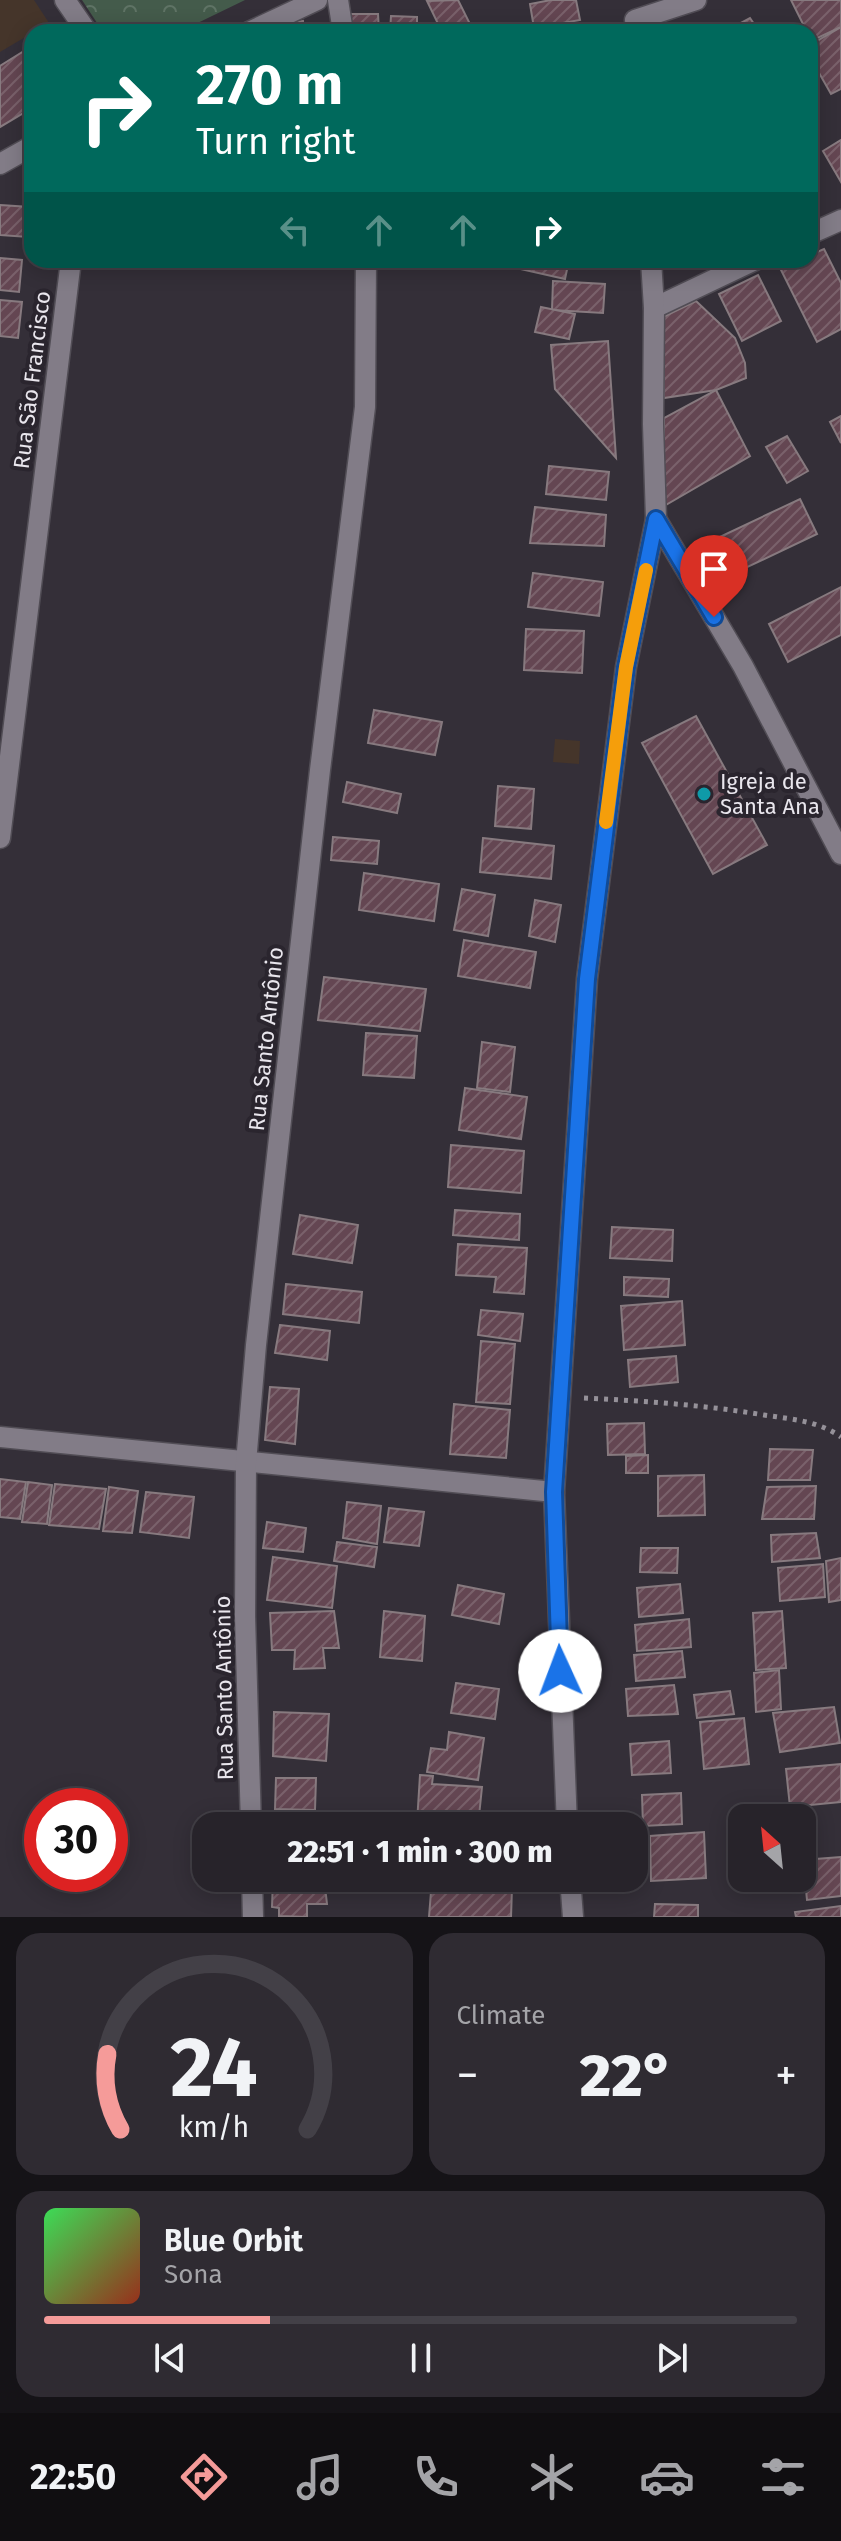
<!DOCTYPE html>
<meta charset="utf-8">
<style>
:root{--surface:#27232a;--page:#2f2b32;--text:#f1f3f6;--muted:#a4a4a8;--line:#434047;--accent:#f59b99}
body{margin:0;font-family:"Fira Sans",sans-serif;background:var(--page);color:var(--text);height:100vh;display:flex;flex-direction:column;font-size:30px;white-space:nowrap}
*{box-sizing:border-box;margin:0}
p{font-size:26px;color:var(--muted)}
.icon{flex:none;width:44px;height:44px;fill:none;stroke:currentColor;stroke-width:2;stroke-linecap:round;stroke-linejoin:round}
.map{position:relative;height:1917px;overflow:hidden}
.panel{display:flex;flex-direction:column;gap:16px;padding:16px;background:#151317;flex:1}
.panel>*{flex:none}
.guide{position:absolute;left:24px;top:24px;width:794px;height:244px;border-radius:24px;box-shadow:0 4px 20px #0003,0 0 0 2px var(--line);background:#00695c;color:#fff;overflow:hidden}
.needle{width:52px;rotate:333deg}
.fabs{position:absolute;left:728px;top:1804px;display:grid;gap:16px}
.fabs a{display:grid;place-items:center;width:88px;height:88px;border-radius:16px;background:var(--surface);box-shadow:0 4px 20px #0003,0 0 0 2px var(--line);font-size:40px}
.speed{position:absolute;left:24px;top:1788px;display:flex;gap:16px;font-size:40px;font-weight:700;text-align:center}
.speed>*{display:grid;place-content:center;width:104px;height:104px;border-radius:50%;background:var(--surface);box-shadow:0 4px 20px #0003,0 0 0 2px var(--line);line-height:1}
.speed .limit{border:12px solid #d22;background:#fff;color:#111}
.pin{position:absolute;display:grid;place-items:center;width:68px;height:68px;color:#fff;margin:-82px -34px;border-radius:50% 50% 50% 0;rotate:-45deg;box-shadow:0 0 8px #0007}
.pin .icon{rotate:45deg}
.me{position:absolute;width:88px;margin:-44px;rotate:358deg;stroke-linejoin:round;filter:drop-shadow(0 0 6px #0008)}
.turn{display:flex;align-items:center;gap:28px;height:168px;padding:0 40px;font-size:36px}
.turn .icon{width:104px;height:104px;stroke-width:2.5}
.turn b{display:block;font-size:56px;line-height:68px}
.lanes{display:flex;align-items:center;height:76px;padding:0 40px;background:#0003;justify-content:center;gap:40px;direction:ltr}
.lanes .off{opacity:.35}
.big{font-size:60px;font-weight:800;line-height:1.1}
.panel .widget{flex:1;display:flex;flex-direction:column;justify-content:center;gap:12px;min-width:0;padding:0 28px;border-radius:24px;background:var(--page)}
.panel .dial{align-items:center;gap:0}
.dial svg{height:208px;overflow:visible;fill:none;stroke:var(--line);stroke-width:7;stroke-linecap:round;text-anchor:middle}
.dial text{fill:var(--text);stroke:none}
.song{display:flex;align-items:center;gap:24px}
.cover{width:96px;height:96px;border-radius:12px;background:linear-gradient(135deg,hsl(130 70% 55%),hsl(10 70% 35%))}
.played{height:8px;border-radius:4px;background:linear-gradient(90deg,var(--accent) 30%,var(--line) 30%)}
.keys{display:flex;justify-content:space-around;direction:ltr}
.heat{display:flex;justify-content:space-between;align-items:center;font-size:44px;direction:ltr}
.panel .tiles{flex:1;display:grid;gap:16px;grid-template-columns:1fr 1fr}
.widget:last-child{grid-column:span 2}
.trip{position:absolute;left:192px;top:1812px;width:456px;height:80px;border-radius:24px;background:var(--surface);box-shadow:0 4px 20px #0003,0 0 0 2px var(--line);font-weight:800;line-height:80px;text-align:center}
.tabs{display:flex;height:128px;justify-content:space-around;align-items:center;background:#100e11;color:var(--muted)}
.tabs .icon{width:56px;height:56px}
.tabs .selected{color:var(--accent)}
.tabs b{font-size:36px;color:var(--text)}
.map>svg:first-child{display:block}
.commercial{fill:#45352a}
.forest{fill:url(#forest-crowns)}
.building{fill:url(#building-hatch);stroke:#877a7f;stroke-width:2}
.lines{fill:none;stroke-linecap:round;stroke-linejoin:round}
.street-casing{stroke:#514d55;stroke-width:23}
.path{stroke:#959199;stroke-width:5;stroke-dasharray:4 6;stroke-linecap:butt}
.street{stroke:#827c87;stroke-width:20}
.route-casing{stroke:#114b97;stroke-width:20}
.route{stroke:#1a73e8;stroke-width:14}
.slow{stroke:#f59e0b;stroke-width:14}
.culture-dot{fill:#0f9aa8;stroke:#2a252e;stroke-width:3}
.labels{text-anchor:middle;dominant-baseline:central;stroke-width:8;stroke-linejoin:round;paint-order:stroke}
.street-label{font-size:22px;fill:#e9e6ed;stroke:#2a252e}
.poi-label{font-size:22px;fill:#e9e6ed;stroke:#2a252e;text-anchor:start}
</style>
<div class="map">
<svg width="841" height="1917" viewBox="0 0 841 1917">
<defs>
<pattern id="forest-crowns" width="20" height="18" patternUnits="userSpaceOnUse" patternTransform="scale(2)"><rect width="20" height="18" fill="#445b4b"/><path d="M2 6a3 3 0 1 1 6 0M12 15a3 3 0 1 1 6 0" fill="none" stroke="#5f7365"/></pattern>
<pattern id="building-hatch" width="6" height="6" patternUnits="userSpaceOnUse" patternTransform="scale(2)"><rect width="6" height="6" fill="#644652"/><path d="M-1 1l2-2M0 6l6-6M5 7l2-2" fill="none" stroke="#7a616b"/></pattern>
</defs>
<rect width="100%" height="100%" fill="#342f38"/>
<g class="commercial">
<polygon points="0,0 34,0 49,23 0,52"/>
<polygon points="555,739 580,741 579,764 553,762"/>
</g>
<polygon class="forest" points="82,0 245,0 179,32 103,32"/>
<g class="building">
<polygon points="458,0 473,30 442,32 427,1"/>
<polygon points="551,0 576,0 580,20 534,28 530,4"/>
<polygon points="791,0 841,0 841,27 811,41 810,32 807,32"/>
<polygon points="348,14 378,14 379,32 349,32"/>
<polygon points="391,16 417,17 417,32 390,32"/>
<polygon points="750,18 756,27 748,32 724,32"/>
<polygon points="303,21 304,32 287,32 286,24"/>
<polygon points="841,27 841,89 831,94 810,57 810,45"/>
<polygon points="32,46 32,108 0,127 0,66"/>
<polygon points="841,140 841,182 823,151"/>
<polygon points="0,205 30,207 28,237 0,235"/>
<polygon points="824,249 841,283 841,329 817,342 781,270 801,260 810,260 810,255"/>
<polygon points="0,258 22,260 19,292 0,290"/>
<polygon points="517,260 569,260 565,279 516,268"/>
<polygon points="758,275 781,321 742,341 719,294"/>
<polygon points="553,281 605,284 603,313 552,310"/>
<polygon points="0,300 22,302 18,338 0,336"/>
<polygon points="696,301 735,338 745,363 746,378 716,390 664,398 663,317"/>
<polygon points="541,307 575,314 569,339 535,332"/>
<polygon points="608,341 616,458 555,389 551,345"/>
<polygon points="716,390 750,456 664,506 664,418"/>
<polygon points="841,416 841,443 830,422"/>
<polygon points="787,436 808,471 787,483 766,447"/>
<polygon points="549,466 609,472 606,500 546,494"/>
<polygon points="800,499 817,534 724,578 707,543"/>
<polygon points="535,507 606,515 604,546 530,543"/>
<polygon points="533,573 603,582 599,616 528,607"/>
<polygon points="841,587 841,635 788,662 769,624"/>
<polygon points="526,629 584,631 582,673 524,670"/>
<polygon points="374,710 442,722 435,755 368,743"/>
<polygon points="696,716 767,845 713,874 642,743"/>
<polygon points="347,782 401,794 397,813 343,802"/>
<polygon points="498,786 534,789 531,829 495,826"/>
<polygon points="333,837 379,841 377,864 331,860"/>
<polygon points="483,838 554,846 551,879 480,872"/>
<polygon points="364,873 439,884 434,921 359,910"/>
<polygon points="462,889 495,895 488,936 454,930"/>
<polygon points="535,900 561,905 555,942 529,936"/>
<polygon points="464,940 536,952 530,988 458,976"/>
<polygon points="324,977 426,989 420,1031 318,1020"/>
<polygon points="366,1033 417,1036 414,1078 363,1075"/>
<polygon points="482,1042 515,1047 510,1092 477,1088"/>
<polygon points="465,1088 527,1097 521,1139 459,1130"/>
<polygon points="451,1145 524,1151 521,1193 448,1187"/>
<polygon points="455,1210 520,1214 519,1240 453,1235"/>
<polygon points="300,1215 358,1225 352,1263 293,1254"/>
<polygon points="612,1227 673,1230 672,1261 610,1258"/>
<polygon points="458,1244 527,1248 524,1294 494,1292 496,1277 456,1275"/>
<polygon points="624,1277 669,1279 668,1297 624,1295"/>
<polygon points="286,1284 362,1292 359,1323 283,1314"/>
<polygon points="682,1301 685,1345 624,1350 621,1306"/>
<polygon points="481,1310 523,1314 520,1341 478,1335"/>
<polygon points="280,1325 330,1331 327,1360 275,1353"/>
<polygon points="481,1341 515,1344 510,1404 476,1402"/>
<polygon points="676,1356 678,1382 630,1387 628,1360"/>
<polygon points="270,1387 299,1389 295,1444 265,1440"/>
<polygon points="454,1404 510,1410 506,1458 450,1454"/>
<polygon points="644,1423 645,1454 608,1455 607,1424"/>
<polygon points="770,1449 813,1450 810,1480 768,1480"/>
<polygon points="648,1455 648,1473 626,1473 626,1456"/>
<polygon points="704,1475 705,1515 658,1516 658,1476"/>
<polygon points="0,1479 26,1482 20,1519 0,1517"/>
<polygon points="28,1482 52,1485 47,1524 22,1522"/>
<polygon points="55,1484 106,1489 99,1529 49,1525"/>
<polygon points="816,1486 814,1519 762,1519 767,1487"/>
<polygon points="109,1487 138,1491 132,1533 103,1531"/>
<polygon points="146,1492 194,1497 189,1538 140,1532"/>
<polygon points="347,1502 381,1506 377,1544 343,1538"/>
<polygon points="389,1508 424,1512 419,1546 384,1542"/>
<polygon points="267,1522 306,1528 303,1552 263,1548"/>
<polygon points="816,1533 820,1558 772,1562 771,1535"/>
<polygon points="337,1542 377,1547 374,1567 334,1561"/>
<polygon points="641,1548 678,1548 677,1573 640,1572"/>
<polygon points="273,1557 337,1566 332,1608 267,1600"/>
<polygon points="841,1558 841,1600 829,1602 826,1561"/>
<polygon points="823,1564 825,1597 780,1601 778,1568"/>
<polygon points="680,1584 683,1613 639,1617 637,1588"/>
<polygon points="458,1585 504,1594 499,1624 452,1615"/>
<polygon points="334,1611 339,1648 323,1648 325,1668 294,1669 295,1650 272,1650 270,1613"/>
<polygon points="384,1611 425,1616 422,1661 380,1657"/>
<polygon points="782,1611 786,1668 756,1670 753,1613"/>
<polygon points="689,1619 691,1647 637,1651 635,1625"/>
<polygon points="682,1651 685,1677 636,1681 634,1655"/>
<polygon points="779,1670 781,1709 756,1712 754,1673"/>
<polygon points="456,1683 499,1689 495,1719 451,1713"/>
<polygon points="674,1685 678,1714 628,1716 626,1689"/>
<polygon points="730,1691 734,1714 697,1718 694,1695"/>
<polygon points="834,1707 840,1743 780,1752 773,1713"/>
<polygon points="274,1712 329,1714 326,1761 273,1756"/>
<polygon points="744,1718 749,1764 704,1769 700,1722"/>
<polygon points="449,1732 484,1738 478,1780 427,1772 431,1748 447,1750"/>
<polygon points="669,1741 671,1773 632,1775 630,1744"/>
<polygon points="841,1764 841,1802 790,1807 786,1769"/>
<polygon points="420,1775 433,1776 432,1784 482,1787 478,1826 417,1823"/>
<polygon points="276,1778 316,1778 315,1810 275,1809"/>
<polygon points="681,1793 682,1824 643,1826 642,1795"/>
<polygon points="289,1818 320,1822 319,1826 287,1826"/>
<polygon points="324,1821 352,1825 352,1826 324,1826"/>
<polygon points="704,1832 706,1878 651,1881 650,1836"/>
<polygon points="841,1857 841,1896 807,1900 803,1860"/>
<polygon points="273,1878 324,1878 327,1904 307,1904 307,1917 279,1916 279,1908 272,1907"/>
<polygon points="432,1879 512,1888 511,1917 429,1917"/>
<polygon points="655,1904 698,1905 698,1917 654,1917"/>
<polygon points="841,1906 841,1917 796,1917 795,1912"/>
</g>
<g class="lines">
<defs>
<g id="street">
<polyline points="65,0 87,32"/>
<polyline points="338,0 343,32"/>
<polyline points="635,20 696,0"/>
<polyline points="249,32 317,0"/>
<polyline points="0,164 32,146"/>
<polyline points="810,234 841,220"/>
<polyline points="654,308 755,260"/>
<polyline points="656,519 743,666 841,854"/>
<polyline points="0,838 71,260"/>
<polyline points="0,1437 554,1492"/>
<polyline points="251,1826 245,1616 246,1463 256,1345 320,770 365,407 366,260"/>
<polyline points="567,1826 554,1492 587,979 626,667 656,519 653,424 654,308 651,260"/>
<polyline points="252,1878 253,1917"/>
<polyline points="570,1878 573,1917"/>
</g>
</defs>
<use href="#street" class="street-casing"/>
<path class="path" d="M584,1398C645,1401 704,1405 764,1415C791,1419 819,1421 841,1437"/>
<use href="#street" class="street"/>
</g>
<g class="lines">
<defs>
<polyline id="route" points="560,1671 554,1492 587,979 626,667 656,519 714,617"/>
</defs>
<use href="#route" class="route-casing"/>
<use href="#route" class="route"/>
<polyline class="slow" points="606,822 626,667 646,570"/>
</g>
<circle class="culture-dot" cx="704" cy="794" r="8"/>
<g class="labels">
<g class="street-label">
<text transform="translate(32 380) rotate(-83)">Rua São Francisco</text>
<text transform="translate(266 1039) rotate(-84)">Rua Santo Antônio</text>
<text transform="translate(224 1688) rotate(-91)">Rua Santo Antônio</text>
</g>
<g class="poi-label">
<text x="720" y="781">Igreja de<tspan x="720" dy="25">Santa Ana</tspan></text>
</g>
</g>
</svg>
<div class="fabs">
<a><svg class="needle" viewBox="-14 -14 28 28"><path d="M0-13l5 13h-10z" fill="#e53935"/><path d="M0 13l5-13h-10z" fill="#a4a4a8"/></svg></a>
</div>
<div class="speed"><div class="limit">30</div></div>
<div class="pin" style="left:714px;top:617px;background:#d93025"><svg class="icon" aria-label="arrive" viewBox="0 0 24 24"><path d="M6 21V4h12l-3 4 3 4H6"/></svg></div>
<svg class="me" style="left:560px;top:1671px" viewBox="-20 -20 40 40"><circle r="19" fill="#fff"/><path d="M0-13L10 11 0 6-10 11z" fill="#1a73e8"/></svg>
<div class="trip">22:51 · 1 min · 300 m</div>
<div class="guide">
<div class="turn"><svg class="icon" aria-label="right" viewBox="0 0 24 24"><path d="M7 20v-9h11M14 6l5 5-5 5"/></svg><div><b>270 m</b>Turn right</div></div>
<div class="lanes"><svg class="icon off" aria-label="left" viewBox="0 0 24 24"><path d="M17 20v-9H6M10 6l-5 5 5 5"/></svg><svg class="icon off" aria-label="ahead" viewBox="0 0 24 24"><path d="M12 20V5M6 11l6-6 6 6"/></svg><svg class="icon off" aria-label="ahead" viewBox="0 0 24 24"><path d="M12 20V5M6 11l6-6 6 6"/></svg><svg class="icon" aria-label="right" viewBox="0 0 24 24"><path d="M7 20v-9h11M14 6l5 5-5 5"/></svg></div>
</div>
</div>
<section class="panel">
<div class="tiles">
<div class="widget dial"><svg viewBox="0 0 100 80">
<path d="M14 69A42 42 0 1 1 86 69"/>
<path d="M14 69A42 42 0 0 1 9 40" stroke="#f59b99"/>
<text x="50" y="56" font-size="32" font-weight="700">24</text>
<text x="50" y="72" font-size="11">km/h</text>
</svg></div>
<div class="widget"><p>Climate</p>
<div class="heat"><a>−</a><b class="big">22°</b><a>+</a></div>
</div>
<div class="widget">
<div class="song"><i class="cover"></i><div><b>Blue Orbit</b><p>Sona</p></div></div>
<div class="played"></div>
<div class="keys"><svg class="icon" aria-label="previous" viewBox="0 0 24 24"><path d="M18 5L8 12l10 7zM5 5v14"/></svg><svg class="icon" aria-label="pause" viewBox="0 0 24 24"><path d="M8 5v14M16 5v14"/></svg><svg class="icon" aria-label="next" viewBox="0 0 24 24"><path d="M6 5l10 7-10 7zM19 5v14"/></svg></div>
</div>
</div>
</section>
<nav class="tabs">
<b>22:50</b>
<svg class="icon selected" aria-label="directions" viewBox="0 0 24 24"><path d="M12 3l9 9-9 9-9-9zM9 14v-3h6M13 9l2 2-2 2"/></svg>
<svg class="icon" aria-label="music" viewBox="0 0 24 24"><path d="M9 18V5l10-2v13"/><circle cx="6" cy="18" r="3"/><circle cx="16" cy="16" r="3"/></svg>
<svg class="icon" aria-label="phone" viewBox="0 0 24 24"><path d="M5 4h4l2 5-3 2q2 4 5 5l2-3 5 2v4C11 20 4 13 5 4z"/></svg>
<svg class="icon" aria-label="climate" viewBox="0 0 24 24"><path d="M12 3v18M4 7l16 10M4 17L20 7"/></svg>
<svg class="icon" aria-label="car" viewBox="0 0 24 24"><path d="M5 17H2v-5l4-1 3-4h7l3 4 3 1v5h-3M9 17h6M6 11h13"/><circle cx="7" cy="17" r="2"/><circle cx="17" cy="17" r="2"/></svg>
<svg class="icon" aria-label="filters" viewBox="0 0 24 24"><path d="M4 7h16M4 17h16"/><circle cx="9" cy="7" r="2"/><circle cx="15" cy="17" r="2"/></svg>
</nav>
